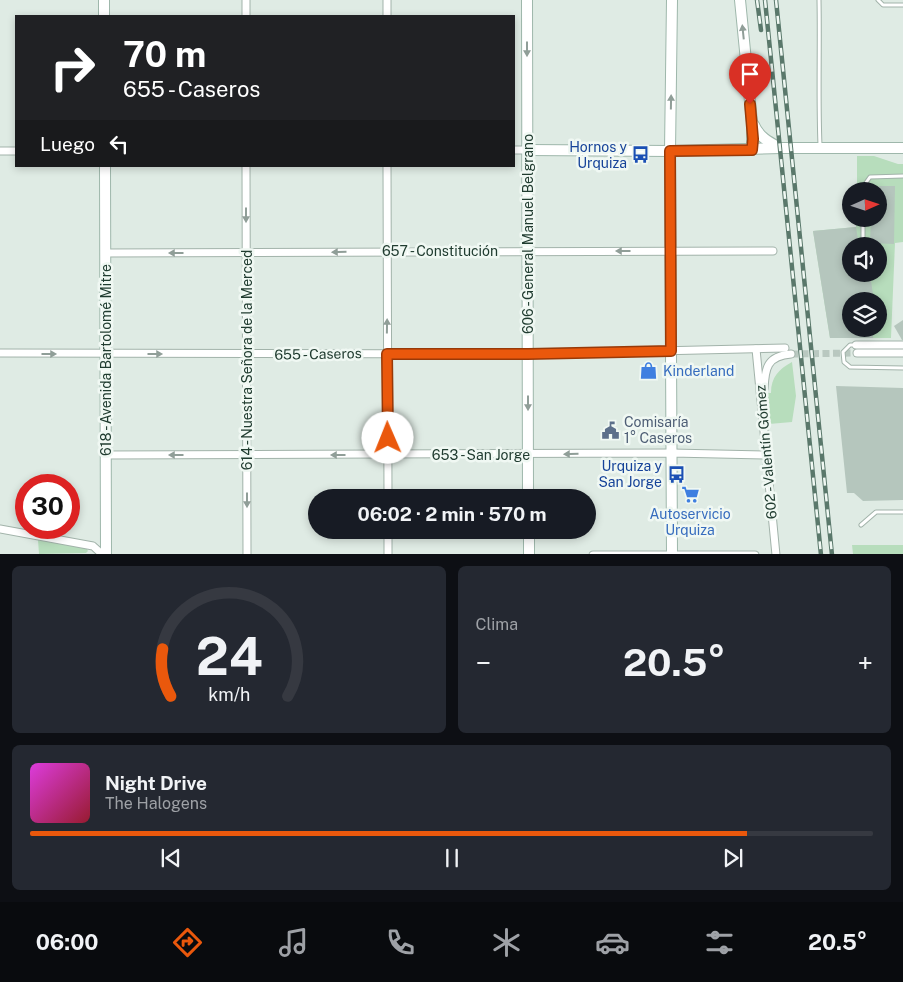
<!DOCTYPE html>
<html lang="es">
<meta charset="utf-8">
<style>
:root{--surface:#171b24;--page:#242831;--text:#f1f3f6;--muted:#9ea1a6;--line:#363941;--accent:#ea580c}
body{margin:0;font-family:"Public Sans",sans-serif;background:var(--page);color:var(--text);height:100vh;display:flex;flex-direction:column;font-size:19px;white-space:nowrap}
*{box-sizing:border-box;margin:0}
p{font-size:16px;color:var(--muted)}
.icon{flex:none;width:28px;height:28px;fill:none;stroke:currentColor;stroke-width:2;stroke-linecap:round;stroke-linejoin:round}
.map{position:relative;height:554px;overflow:hidden}
.side{display:flex;flex-direction:column;gap:12px;padding:12px;background:#0d0f14;flex:1}
.side>*{flex:none}
.top-card{position:absolute;left:15px;top:15px;width:500px;height:152px;border-radius:0px;box-shadow:0 2px 8px #0003;background:#202124;color:#fff;overflow:hidden}
.needle{width:32px;rotate:87deg}
.controls{position:absolute;left:842px;top:182px;display:grid;gap:10px}
.controls a{display:grid;place-items:center;width:45px;height:45px;border-radius:50%;background:var(--surface);box-shadow:0 2px 8px #0003;font-size:25px}
.speed{position:absolute;left:15px;top:474px;display:flex;gap:10px;font-size:25px;font-weight:700;text-align:center}
.speed>*{display:grid;place-content:center;width:65px;height:65px;border-radius:50%;background:var(--surface);box-shadow:0 2px 8px #0003;line-height:1}
.speed .limit{border:8px solid #d22;background:#fff;color:#111}
.pin{position:absolute;display:grid;place-items:center;width:42px;height:42px;color:#fff;margin:-51px -21px;border-radius:50% 50% 50% 0;rotate:-45deg;box-shadow:0 0 5px #0007}
.pin .icon{rotate:45deg}
.me{position:absolute;width:55px;margin:-28px;rotate:359deg;stroke-linejoin:round;filter:drop-shadow(0 0 4px #0008)}
.turn{display:flex;align-items:center;gap:18px;height:105px;padding:0 25px;font-size:22px}
.turn .icon{width:65px;height:65px;stroke-width:2.5}
.turn b{display:block;font-size:35px;line-height:42px}
.then{display:flex;align-items:center;height:48px;padding:0 25px;background:#0003;gap:10px;font-size:19px}
.big{font-size:38px;font-weight:700;line-height:1.1}
.side .widget{flex:1;display:flex;flex-direction:column;justify-content:center;gap:8px;min-width:0;padding:0 18px;border-radius:8px;background:var(--page)}
.side .dial{align-items:center;gap:0}
.dial svg{height:130px;overflow:visible;fill:none;stroke:var(--line);stroke-width:7;stroke-linecap:round;text-anchor:middle}
.dial text{fill:var(--text);stroke:none}
.song{display:flex;align-items:center;gap:15px}
.cover{width:60px;height:60px;border-radius:8px;background:linear-gradient(135deg,hsl(300 70% 55%),hsl(350 70% 35%))}
.played{height:5px;border-radius:2px;background:linear-gradient(90deg,var(--accent) 85%,var(--line) 85%)}
.keys{display:flex;justify-content:space-around;direction:ltr}
.heat{display:flex;justify-content:space-between;align-items:center;font-size:28px;direction:ltr}
.side .tiles{flex:1;display:grid;gap:12px;grid-template-columns:1fr 1fr}
.widget:last-child{grid-column:span 2}
.trip{position:absolute;left:308px;top:489px;width:288px;height:50px;border-radius:25px;background:var(--surface);box-shadow:0 2px 8px #0003;font-weight:700;line-height:50px;text-align:center}
.menu{display:flex;height:80px;justify-content:space-around;align-items:center;background:#090b0e;color:var(--muted)}
.menu .icon{width:35px;height:35px}
.menu .selected{color:var(--accent)}
.menu b{font-size:22px;color:var(--text)}
.map>svg:first-child{display:block}
.green{fill:#b7ddbc;fill-rule:evenodd}
.building{fill:#b5c6bd}
.lines{fill:none;stroke-linecap:round;stroke-linejoin:round}
.street-tunnel{stroke:#b9c8c0;stroke-width:7;stroke-dasharray:7 3.5;stroke-linecap:butt}
.lane-casing{stroke:#a2b3aa;stroke-width:5}
.street-casing{stroke:#a2b3aa;stroke-width:9}
.secondary-casing{stroke:#9eb7ab;stroke-width:12}
.lane{stroke:#fff;stroke-width:3}
.street{stroke:#fff;stroke-width:7}
.secondary{stroke:#fff;stroke-width:10}
.rail-casing{stroke:#5a786b;stroke-width:4.5}
.rail{stroke:#f0f8f3;stroke-width:2.5;stroke-dasharray:8;stroke-linecap:butt}
.oneway{fill:#909e98}
.route-casing{stroke:#983908;stroke-width:12}
.route{stroke:#ea580c;stroke-width:9}
.labels{text-anchor:middle;dominant-baseline:central;stroke-width:5;stroke-linejoin:round;paint-order:stroke}
.transit-label{font-size:14px;fill:#164399;stroke:#f0f8f3;text-anchor:end}
.street-label{font-size:14px;fill:#203c30;stroke:#f0f8f3}
.shop-label{font-size:14px;fill:#366cbe;stroke:#f0f8f3;text-anchor:start}
.service-label{font-size:14px;fill:#4e5e75;stroke:#f0f8f3;text-anchor:start}
</style>
<div class="map">
<svg width="903" height="555" viewBox="0 0 903 555">
<rect width="100%" height="100%" fill="#dfebe4"/>
<g class="green">
<path d="M857,156H874L898,164H903V242L895,243L891,338H830L813,231L856,227V219H879V191H857ZM851,246H879V274H851ZM851,301H879V329H851Z"/>
<path d="M792,362L796,396L792,422L769,424L767,393H771C771,377 779,369 792,362Z"/>
<polygon points="38,540 86,548 88,551 86,553 39,554"/>
<polygon points="852,545 903,545 903,554 853,554"/>
</g>
<g class="building">
<polygon points="879,186 895,186 894,244 870,243 871,219 879,219"/>
<polygon points="856,227 859,246 851,246 851,274 863,274 864,282 871,281 874,301 851,301 851,329 872,329 873,338 830,338 813,231"/>
<polygon points="903,320 903,340 902,340 894,326"/>
<polygon points="836,386 903,388 903,500 863,501 854,493 847,493"/>
</g>
<g class="lines">
<polyline class="street-tunnel" points="791,354 857,353"/>
<defs>
<g id="lane">
<path d="M819,0C820,48 818,97 820,145"/>
<polyline points="878,0 883,5 903,5"/>
<polyline points="863,191 865,184 870,177 903,176"/>
<polyline points="863,246 863,219"/>
<polyline points="855,345 850,345 843,352 844,362 850,367 903,368"/>
<polyline points="861,525 876,512 903,512"/>
</g>
<g id="street">
<polyline points="246,0 246,16"/>
<polyline points="387,0 387,16"/>
<polyline points="514,150 527,150"/>
<polyline points="0,151 16,151"/>
<polyline points="246,166 247,555"/>
<polyline points="387,166 388,498"/>
<polyline points="106,253 773,251"/>
<polyline points="856,345 903,345"/>
<polyline points="756,349 776,555"/>
<polyline points="0,353 528,354 785,348"/>
<polyline points="857,353 903,353"/>
<path d="M764,389C765,368 767,356 791,354"/>
<polyline points="106,455 672,453 767,455"/>
<polyline points="0,529 93,546 103,555"/>
<polyline points="388,530 388,555"/>
<polyline points="593,555 755,555"/>
</g>
<g id="secondary">
<polyline points="104,0 104,16"/>
<polyline points="527,0 528,498"/>
<polyline points="672,0 670,151 672,555"/>
<polyline points="740,0 752,122 752,150"/>
<path d="M754,125C759,137 769,142 780,148"/>
<polyline points="527,150 670,151 781,148 903,148"/>
<polyline points="105,166 106,555"/>
<polyline points="529,530 529,555"/>
</g>
</defs>
<use href="#lane" class="lane-casing"/>
<use href="#street" class="street-casing"/>
<use href="#secondary" class="secondary-casing"/>
<use href="#lane" class="lane"/>
<use href="#street" class="street"/>
<use href="#secondary" class="secondary"/>
<defs>
<g id="rail">
<polyline points="757,0 761,30"/>
<polyline points="765,0 821,555"/>
<polyline points="776,0 832,555"/>
</g>
</defs>
<use href="#rail" class="rail-casing"/>
<use href="#rail" class="rail"/>
</g>
<defs><path id="oneway-solid" d="M-6-.8H1V-3.2L6.5 0L1 3.2V.8H-6Z" transform="scale(1.25)"/></defs>
<g class="oneway">
<use href="#oneway-solid" transform="translate(743 32) rotate(-96)"/>
<use href="#oneway-solid" transform="translate(527 49) rotate(90)"/>
<use href="#oneway-solid" transform="translate(671 102) rotate(-89)"/>
<use href="#oneway-solid" transform="translate(246 215) rotate(90)"/>
<use href="#oneway-solid" transform="translate(623 251) rotate(180)"/>
<use href="#oneway-solid" transform="translate(339 252) rotate(179)"/>
<use href="#oneway-solid" transform="translate(176 253) rotate(180)"/>
<use href="#oneway-solid" transform="translate(387 326) rotate(-89)"/>
<use href="#oneway-solid" transform="translate(49 354)"/>
<use href="#oneway-solid" transform="translate(155 354)"/>
<use href="#oneway-solid" transform="translate(528 403) rotate(90)"/>
<use href="#oneway-solid" transform="translate(571 454) rotate(179)"/>
<use href="#oneway-solid" transform="translate(176 455) rotate(-180)"/>
<use href="#oneway-solid" transform="translate(338 455) rotate(180)"/>
<use href="#oneway-solid" transform="translate(247 500) rotate(90)"/>
</g>
<g class="lines">
<defs>
<polyline id="route" points="388,438 387,354 528,354 671,351 670,151 752,150 753,139 750,104"/>
</defs>
<use href="#route" class="route-casing"/>
<use href="#route" class="route"/>
</g>
<defs>
<symbol id="bus-bare" viewBox="-9 -9 18 18"><path d="M-5-6H5V4H4V6H2V4H-2V6H-4V4H-5ZM-3.5-4V0h7V-4ZM-3.5 1.2v1.5H-2V1.2ZM2 1.2v1.5H3.5V1.2Z" fill="#1a4fb4" stroke="#f0f8f3" stroke-width="2.5" paint-order="stroke"/></symbol>
<symbol id="shop-bare" viewBox="-9 -9 18 18"><path d="M-5-2.5h2.3a2.7 3.5 0 0 1 5.4 0H5L5.5 6h-11ZM-1.5-2.5h3a1.5 2.3 0 0 0-3 0Z" fill="#3f7fe0" stroke="#f0f8f3" stroke-width="2.5" paint-order="stroke"/></symbol>
<symbol id="civic-bare" viewBox="-9 -9 18 18"><path d="M-.6-6.5H3V-4.5H.6V-3L4-1V1h2V6H-6V1h2V-1L-.6-3ZM-1.2 2.5V6h2.4V2.5Z" fill="#5c6f8a" stroke="#f0f8f3" stroke-width="2.5" paint-order="stroke"/></symbol>
<symbol id="supermarket-bare" viewBox="-9 -9 18 18"><path d="M-6-5.5h2.5l.6 2H6L4.5 2H-2.5L-4.4-4H-6ZM-1.5 3.2a1.3 1.3 0 1 0 .1 0ZM3 3.2a1.3 1.3 0 1 0 .1 0Z" fill="#3f7fe0" stroke="#f0f8f3" stroke-width="2.5" paint-order="stroke"/></symbol>
</defs>
<g fill-rule="evenodd">
<use href="#bus-bare" x="628" y="142" width="25" height="25"/>
<use href="#shop-bare" x="636" y="358" width="25" height="25"/>
<use href="#civic-bare" x="598" y="418" width="25" height="25"/>
<use href="#bus-bare" x="664" y="462" width="25" height="25"/>
<use href="#supermarket-bare" x="678" y="482" width="25" height="25"/>
</g>
<g class="labels">
<g class="transit-label">
<text x="627" y="147">Hornos y<tspan x="627" dy="16">Urquiza</tspan></text>
<text x="662" y="466">Urquiza y<tspan x="662" dy="16">San Jorge</tspan></text>
</g>
<g class="street-label">
<text transform="translate(528 234) rotate(-90)">606 - General Manuel Belgrano</text>
<text x="440" y="251">657 - Constitución</text>
<text transform="translate(318 354) rotate(-1)">655 - Caseros</text>
<text transform="translate(106 360) rotate(-90)">618 - Avenida Bartolomé Mitre</text>
<text transform="translate(247 360) rotate(-90)">614 - Nuestra Señora de la Merced</text>
<text transform="translate(766 452) rotate(-95)">602 - Valentín Gómez</text>
<text x="481" y="455">653 - San Jorge</text>
</g>
<g class="shop-label">
<text x="663" y="371">Kinderland</text>
<text x="690" y="514" text-anchor="middle">Autoservicio<tspan x="690" dy="16">Urquiza</tspan></text>
</g>
<g class="service-label">
<text x="624" y="422">Comisaría<tspan x="624" dy="16">1° Caseros</tspan></text>
</g>
</g>
</svg>
<div class="controls">
<a><svg class="needle" viewBox="-14 -14 28 28"><path d="M0-13l5 13h-10z" fill="#e53935"/><path d="M0 13l5-13h-10z" fill="#9ea1a6"/></svg></a>
<a><svg class="icon" aria-label="sound" viewBox="0 0 24 24"><path d="M4 9h4l5-4v14l-5-4H4zM17 9q2 3 0 6"/></svg></a>
<a><svg class="icon" aria-label="layers" viewBox="0 0 24 24"><path d="M12 4l9 5-9 5-9-5zM3 14l9 5 9-5"/></svg></a>
</div>
<div class="speed"><div class="limit">30</div></div>
<div class="pin" style="left:750px;top:104px;background:#d93025"><svg class="icon" aria-label="arrive" viewBox="0 0 24 24"><path d="M6 21V4h12l-3 4 3 4H6"/></svg></div>
<svg class="me" style="left:388px;top:438px" viewBox="-20 -20 40 40"><circle r="19" fill="#fff"/><path d="M0-13L10 11 0 6-10 11z" fill="#ea580c"/></svg>
<div class="trip">06:02 · 2 min · 570 m</div>
<div class="top-card">
<div class="turn"><svg class="icon" aria-label="right" viewBox="0 0 24 24"><path d="M7 20v-9h11M14 6l5 5-5 5"/></svg><div><b>70 m</b>655 - Caseros</div></div>
<div class="then">Luego<svg class="icon" aria-label="left" viewBox="0 0 24 24"><path d="M17 20v-9H6M10 6l-5 5 5 5"/></svg></div>
</div>
</div>
<section class="side">
<div class="tiles">
<div class="widget dial"><svg viewBox="0 0 100 80">
<path d="M14 69A42 42 0 1 1 86 69"/>
<path d="M14 69A42 42 0 0 1 9 40" stroke="#ea580c"/>
<text x="50" y="56" font-size="32" font-weight="700">24</text>
<text x="50" y="72" font-size="11">km/h</text>
</svg></div>
<div class="widget"><p>Clima</p>
<div class="heat"><a>−</a><b class="big">20.5°</b><a>+</a></div>
</div>
<div class="widget">
<div class="song"><i class="cover"></i><div><b>Night Drive</b><p>The Halogens</p></div></div>
<div class="played"></div>
<div class="keys"><svg class="icon" aria-label="previous" viewBox="0 0 24 24"><path d="M18 5L8 12l10 7zM5 5v14"/></svg><svg class="icon" aria-label="pause" viewBox="0 0 24 24"><path d="M8 5v14M16 5v14"/></svg><svg class="icon" aria-label="next" viewBox="0 0 24 24"><path d="M6 5l10 7-10 7zM19 5v14"/></svg></div>
</div>
</div>
</section>
<nav class="menu">
<b>06:00</b>
<svg class="icon selected" aria-label="directions" viewBox="0 0 24 24"><path d="M12 3l9 9-9 9-9-9zM9 14v-3h6M13 9l2 2-2 2"/></svg>
<svg class="icon" aria-label="music" viewBox="0 0 24 24"><path d="M9 18V5l10-2v13"/><circle cx="6" cy="18" r="3"/><circle cx="16" cy="16" r="3"/></svg>
<svg class="icon" aria-label="phone" viewBox="0 0 24 24"><path d="M5 4h4l2 5-3 2q2 4 5 5l2-3 5 2v4C11 20 4 13 5 4z"/></svg>
<svg class="icon" aria-label="climate" viewBox="0 0 24 24"><path d="M12 3v18M4 7l16 10M4 17L20 7"/></svg>
<svg class="icon" aria-label="car" viewBox="0 0 24 24"><path d="M5 17H2v-5l4-1 3-4h7l3 4 3 1v5h-3M9 17h6M6 11h13"/><circle cx="7" cy="17" r="2"/><circle cx="17" cy="17" r="2"/></svg>
<svg class="icon" aria-label="filters" viewBox="0 0 24 24"><path d="M4 7h16M4 17h16"/><circle cx="9" cy="7" r="2"/><circle cx="15" cy="17" r="2"/></svg>
<b>20.5°</b>
</nav>
